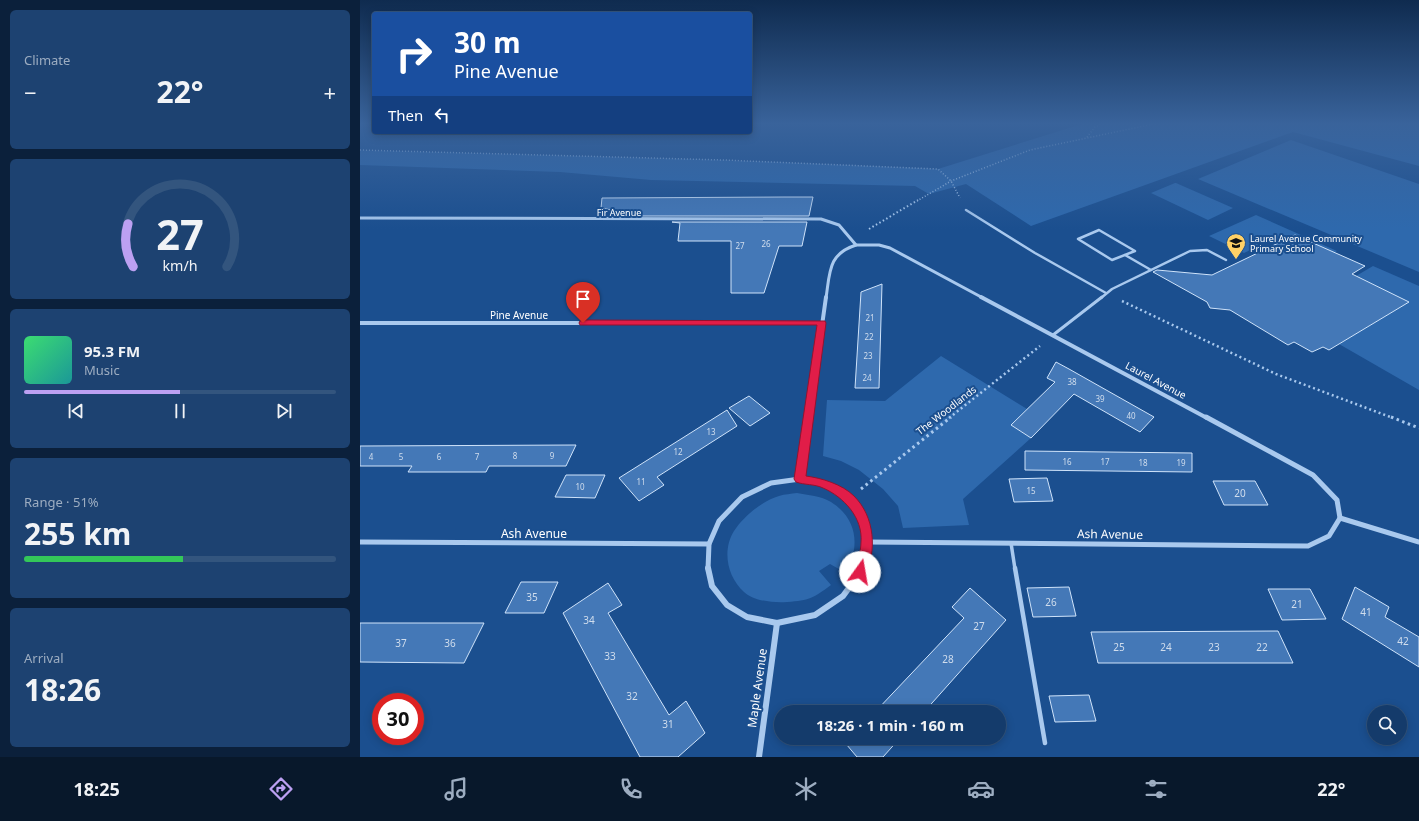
<!DOCTYPE html>
<meta charset="utf-8">
<style>
:root{--surface:#143b6b;--page:#1d4271;--text:#f1f3f6;--muted:#9dadc1;--line:#33557e;--accent:#bca0f2}
body{margin:0;font-family:"Noto Sans",sans-serif;background:var(--page);color:var(--text);height:100vh;display:flex;flex-direction:column;font-size:15px;white-space:nowrap}
*{box-sizing:border-box;margin:0}
p{font-size:13px;color:var(--muted)}
.icon{flex:none;width:22px;height:22px;fill:none;stroke:currentColor;stroke-width:2;stroke-linecap:round;stroke-linejoin:round}
.map{position:relative;flex:1;overflow:hidden}
.side{display:flex;flex-direction:column;gap:10px;padding:10px;background:#0b203b;width:360px}
.side>*{flex:none}
.top-card{position:absolute;left:12px;top:12px;width:380px;height:122px;border-radius:4px;box-shadow:0 2px 10px #0003,0 0 0 1px var(--line);background:#1a4fa0;color:#fff;overflow:hidden}
.controls{position:absolute;left:1007px;top:705px;display:grid;gap:8px}
.controls a{display:grid;place-items:center;width:40px;height:40px;border-radius:50%;background:var(--surface);box-shadow:0 2px 10px #0003,0 0 0 1px var(--line);font-size:20px}
.speed{position:absolute;left:12px;top:693px;display:flex;gap:8px;font-size:20px;font-weight:700;text-align:center}
.speed>*{display:grid;place-content:center;width:52px;height:52px;border-radius:50%;background:var(--surface);box-shadow:0 2px 10px #0003,0 0 0 1px var(--line);line-height:1}
.speed .limit{border:6px solid #d22;background:#fff;color:#111}
.pin{position:absolute;display:grid;place-items:center;width:34px;height:34px;color:#fff;margin:-41px -17px;border-radius:50% 50% 50% 0;rotate:-45deg;box-shadow:0 0 4px #0007}
.pin .icon{rotate:45deg}
.me{position:absolute;width:44px;margin:-22px;rotate:13deg;stroke-linejoin:round;filter:drop-shadow(0 0 3px #0008)}
.turn{display:flex;align-items:center;gap:14px;height:84px;padding:0 16px;font-size:18px}
.turn .icon{width:52px;height:52px;stroke-width:2.5}
.turn b{display:block;font-size:28px;line-height:34px}
.then{display:flex;align-items:center;height:38px;padding:0 16px;background:#0003;gap:8px;font-size:15px}
.big{font-size:30px;font-weight:700;line-height:1.1}
.side .card{flex:1;display:flex;flex-direction:column;justify-content:center;gap:6px;min-width:0;padding:0 14px;border-radius:6px;background:var(--page)}
.side .dial{align-items:center;gap:0}
.dial svg{height:104px;overflow:visible;fill:none;stroke:var(--line);stroke-width:7;stroke-linecap:round;text-anchor:middle}
.dial text{fill:var(--text);stroke:none}
.song{display:flex;align-items:center;gap:12px}
.cover{width:48px;height:48px;border-radius:6px;background:linear-gradient(135deg,hsl(140 70% 55%),hsl(180 70% 35%))}
.played{height:4px;border-radius:2px;background:linear-gradient(90deg,var(--accent) 50%,var(--line) 50%)}
.keys{display:flex;justify-content:space-around;direction:ltr}
.heat{display:flex;justify-content:space-between;align-items:center;font-size:22px;direction:ltr}
.charge{height:6px;border-radius:3px;background:linear-gradient(90deg,#34c759 51%,var(--line) 0)}
.trip{position:absolute;left:414px;top:705px;width:232px;height:40px;border-radius:20px;background:var(--surface);box-shadow:0 2px 10px #0003,0 0 0 1px var(--line);font-weight:700;line-height:40px;text-align:center}
.dock{display:flex;height:64px;justify-content:space-around;align-items:center;background:#08182b;color:var(--muted)}
.dock .icon{width:28px;height:28px}
.dock .selected{color:var(--accent)}
.dock b{font-size:18px;color:var(--text)}
main{display:flex;flex:1;min-height:0}
.map>svg:first-child{display:block}
.green{fill:#2e69ad}
.building{fill:#4478b7;stroke:#cfe3fa}
.lines{fill:none;stroke-linecap:round;stroke-linejoin:round}
.path-far3{stroke:#a9c9ee;stroke-width:1.5;stroke-dasharray:1 2;stroke-linecap:butt}
.path-far2{stroke:#a9c9ee;stroke-width:2;stroke-dasharray:1.5 2.5;stroke-linecap:butt}
.path-far1{stroke:#a9c9ee;stroke-width:2.5;stroke-dasharray:2 3;stroke-linecap:butt}
.path{stroke:#a9c9ee;stroke-width:3;stroke-dasharray:2.5 3.5;stroke-linecap:butt}
.service-far3{stroke:#a9c9ee;stroke-width:2.5}
.service-far2{stroke:#a9c9ee;stroke-width:3}
.service-far1{stroke:#a9c9ee;stroke-width:3.5}
.service{stroke:#a9c9ee;stroke-width:4.5}
.minor-far3{stroke:#a9c9ee;stroke-width:3}
.minor-far2{stroke:#a9c9ee;stroke-width:4}
.minor-far1{stroke:#a9c9ee;stroke-width:5}
.minor{stroke:#a9c9ee;stroke-width:6}
.route{fill:#e11d48;stroke:#92132f}
.labels{text-anchor:middle;dominant-baseline:central;stroke-width:4;stroke-linejoin:round;paint-order:stroke}
.number-label{font-size:8px;fill:#d0dded}
.far-street-label{font-size:9px;fill:#fff;stroke:#1b4f8f}
.far-poi-label{font-size:9px;fill:#fff;stroke:#1b4f8f;text-anchor:start}
.street-label{font-size:10px;fill:#fff;stroke:#1b4f8f}
.near-number-label{font-size:10px;fill:#d0dded}
.near-street-label{font-size:12px;fill:#fff;stroke:#1b4f8f}
</style>
<main>
<section class="side">
<div class="card"><p>Climate</p>
<div class="heat"><a>−</a><b class="big">22°</b><a>+</a></div>
</div>
<div class="card dial"><svg viewBox="0 0 100 80">
<path d="M14 69A42 42 0 1 1 86 69"/>
<path d="M14 69A42 42 0 0 1 10 36" stroke="#bca0f2"/>
<text x="50" y="56" font-size="32" font-weight="700">27</text>
<text x="50" y="72" font-size="11">km/h</text>
</svg></div>
<div class="card">
<div class="song"><i class="cover"></i><div><b>95.3 FM</b><p>Music</p></div></div>
<div class="played"></div>
<div class="keys"><svg class="icon" aria-label="previous" viewBox="0 0 24 24"><path d="M18 5L8 12l10 7zM5 5v14"/></svg><svg class="icon" aria-label="pause" viewBox="0 0 24 24"><path d="M8 5v14M16 5v14"/></svg><svg class="icon" aria-label="next" viewBox="0 0 24 24"><path d="M6 5l10 7-10 7zM19 5v14"/></svg></div>
</div>
<div class="card"><p>Range · 51%</p><b class="big">255 km</b><div class="charge"></div></div>
<div class="card"><p>Arrival</p><b class="big">18:26</b></div>
</section>
<div class="map">
<svg width="1059" height="757" viewBox="0 0 1059 757">
<rect width="100%" height="100%" fill="#1b4f8f"/>
<g class="green">
<polygon points="725,123 1059,123 1059,166 933,132 671,226 606,184 569,194 555,186 291,180 200,172 0,165 0,150 364,160 578,169"/>
<polygon points="931,140 1059,184 1059,272 838,179"/>
<polygon points="815,183 816,183 873,208 848,220 791,193"/>
<polygon points="896,215 977,251 974,253 935,235 918,243 908,239 897,244 899,246 884,253 849,236"/>
<polygon points="1013,266 1059,286 1059,390 979,344 1048,302 996,276"/>
<polygon points="581,356 667,409 651,425 671,438 603,499 609,525 543,528 538,506 523,489 499,470 481,461 463,456 467,400 525,401"/>
<path d="M437,493C448,495 461,496 471,502C498,519 500,547 486,573L470,564L459,571L471,585C452,599 450,600 427,602C414,603 393,601 384,592C367,577 362,550 374,531C384,516 402,501 419,496C425,494 431,494 437,493Z"/>
</g>
<g class="building">
<polygon points="424,197 453,197 449,216 282,216 241,208 242,198"/>
<polygon points="312,222 447,222 442,246 419,246 404,293 371,293 371,241 318,241 320,223"/>
<polygon points="935,235 1005,266 992,274 1049,302 969,350 963,347 952,352 934,342 928,345 870,310 850,308 847,302 793,272 797,270 852,275"/>
<polygon points="522,284 519,388 495,388 501,292"/>
<polygon points="696,362 709,369 794,417 780,432 714,394 671,438 651,425 695,382 687,378"/>
<polygon points="389,396 410,413 390,426 369,408"/>
<polygon points="367,410 377,426 297,477 304,485 279,501 259,478"/>
<polygon points="216,445 206,466 129,466 126,472 48,472 52,466 0,466 0,446"/>
<polygon points="665,451 832,453 832,472 665,470"/>
<polygon points="206,475 245,475 235,498 195,497"/>
<polygon points="687,478 693,501 654,502 649,479"/>
<polygon points="853,481 895,481 908,505 864,505"/>
<polygon points="161,582 198,582 184,613 145,613"/>
<polygon points="248,583 262,605 248,613 309,715 326,701 345,733 318,757 280,757 203,613"/>
<polygon points="709,587 716,616 673,617 667,588"/>
<polygon points="995,587 1029,607 1025,617 1059,637 1059,667 982,619"/>
<polygon points="610,588 646,620 564,712 515,712 604,618 592,607"/>
<polygon points="908,589 950,589 966,619 922,620"/>
<polygon points="0,623 124,623 104,663 0,662"/>
<polygon points="918,631 933,663 738,663 731,632"/>
<polygon points="729,695 736,721 695,722 689,696"/>
<polygon points="481,738 540,738 523,757 497,757"/>
</g>
<g class="lines">
<g class="path-far3">
<polyline points="727,137 735,127 743,123"/>
<polyline points="0,150 364,160 578,169 591,181 600,198"/>
<polyline points="557,201 591,181 670,150 798,123"/>
</g>
<polyline class="path-far2" points="509,229 558,200"/>
<g class="path-far1">
<polyline points="762,301 916,374 1033,418"/>
<polyline points="589,418 680,346"/>
</g>
<g class="path">
<polyline points="1031,417 1059,428"/>
<polyline points="501,489 591,417"/>
</g>
<g class="service-far3">
<polyline points="606,210 675,253 746,293"/>
<polygon points="739,230 775,251 752,260 718,239"/>
<polyline points="765,255 791,270"/>
<polyline points="741,298 752,289 830,251 847,250 866,260"/>
</g>
<polyline class="service-far2" points="693,335 742,297"/>
<polyline class="service-far1" points="651,543 655,569"/>
<polyline class="service" points="655,568 685,743"/>
<g class="minor-far3">
<polyline points="0,218 461,219 479,225 496,245 519,245 530,248 623,298"/>
<path d="M466,298C470,272 468,254 496,245"/>
</g>
<g class="minor-far2">
<polyline points="621,297 847,418"/>
<polyline points="0,323 462,323"/>
<polyline points="449,418 466,297"/>
</g>
<g class="minor-far1">
<polyline points="846,417 953,475 977,500 980,518 1059,542"/>
<polyline points="440,479 449,417"/>
<polyline points="0,542 349,544"/>
<polyline points="507,542 948,546 969,536 980,518"/>
<polyline points="348,569 349,544 359,521 382,497 411,483 440,479 465,484 489,498 503,519 507,542 501,569"/>
</g>
<g class="minor">
<polyline points="348,568 352,586 367,605 387,617 417,623 455,615 483,596 500,573 501,568"/>
<polyline points="399,757 417,623"/>
</g>
</g>
<linearGradient id="sky" x2="0" y2="1"><stop stop-color="#0f2b4f"/><stop offset="0.54" stop-color="#39639b"/><stop offset="1" stop-color="#39639b" stop-opacity="0"/></linearGradient>
<rect width="1059" height="229" fill="url(#sky)"/>
<path class="route" d="M223,320L465,321L466,323L446,476C461,478 482,484 494,496C515,517 517,550 505,577L500,578L496,577L494,572C497,563 501,552 501,542C503,518 484,497 463,488C455,484 444,485 436,482L434,479L457,325H220L219,323L220,321Z"/>
<defs>
<symbol id="school-pin" viewBox="-11 -11 22 30"><path d="M0 17L-7.5 6A9.5 9.5 0 1 1 7.5 6Z" fill="#ffd166" stroke="#1b4f8f"/><path d="M0-5L7-2L0 1L-7-2ZM-4 1L0 2.5L4 1V4Q0 6-4 4Z" fill="#111"/></symbol>
</defs>
<g fill-rule="evenodd">
<use href="#school-pin" x="865" y="232" width="22" height="30"/>
</g>
<g class="labels">
<g class="number-label">
<text x="406" y="243">26</text>
<text x="380" y="245">27</text>
<text x="510" y="317">21</text>
<text x="509" y="336">22</text>
<text x="508" y="355">23</text>
<text x="507" y="377">24</text>
<text x="712" y="381">38</text>
<text x="740" y="398">39</text>
<text x="771" y="415">40</text>
<text x="351" y="431">13</text>
<text x="318" y="451">12</text>
<text x="155" y="455">8</text>
<text x="192" y="455">9</text>
<text x="11" y="456">4</text>
<text x="41" y="456">5</text>
<text x="79" y="456">6</text>
<text x="117" y="456">7</text>
<text x="707" y="461">16</text>
<text x="745" y="461">17</text>
<text x="783" y="462">18</text>
<text x="821" y="462">19</text>
<text x="281" y="481">11</text>
<text x="220" y="486">10</text>
<text x="671" y="490">15</text>
</g>
<g class="far-street-label">
<text x="259" y="212">Fir Avenue</text>
</g>
<g class="far-poi-label">
<text x="890" y="238">Laurel Avenue Community<tspan x="890" dy="10">Primary School</tspan></text>
</g>
<g class="street-label">
<text x="159" y="315">Pine Avenue</text>
<text transform="translate(796 380) rotate(28)">Laurel Avenue</text>
<text transform="translate(586 410) rotate(-38)">The Woodlands</text>
</g>
<g class="near-number-label">
<text x="880" y="493">20</text>
<text x="172" y="597">35</text>
<text x="691" y="602">26</text>
<text x="937" y="604">21</text>
<text x="1006" y="612">41</text>
<text x="229" y="620">34</text>
<text x="619" y="626">27</text>
<text x="1043" y="641">42</text>
<text x="41" y="643">37</text>
<text x="90" y="643">36</text>
<text x="759" y="647">25</text>
<text x="806" y="647">24</text>
<text x="854" y="647">23</text>
<text x="902" y="647">22</text>
<text x="250" y="656">33</text>
<text x="588" y="659">28</text>
<text x="272" y="696">32</text>
<text x="308" y="724">31</text>
</g>
<g class="near-street-label">
<text x="174" y="533">Ash Avenue</text>
<text transform="translate(750 534) rotate(1)">Ash Avenue</text>
<text transform="translate(397 688) rotate(-82)">Maple Avenue</text>
</g>
</g>
</svg>
<div class="controls">
<a><svg class="icon" aria-label="search" viewBox="0 0 24 24"><circle cx="10" cy="10" r="6"/><path d="M15 15l6 6"/></svg></a>
</div>
<div class="speed"><div class="limit">30</div></div>
<div class="pin" style="left:223px;top:323px;background:#d93025"><svg class="icon" aria-label="arrive" viewBox="0 0 24 24"><path d="M6 21V4h12l-3 4 3 4H6"/></svg></div>
<svg class="me" style="left:500px;top:572px" viewBox="-20 -20 40 40"><circle r="19" fill="#fff"/><path d="M0-13L10 11 0 6-10 11z" fill="#e11d48"/></svg>
<div class="trip">18:26 · 1 min · 160 m</div>
<div class="top-card">
<div class="turn"><svg class="icon" aria-label="right" viewBox="0 0 24 24"><path d="M7 20v-9h11M14 6l5 5-5 5"/></svg><div><b>30 m</b>Pine Avenue</div></div>
<div class="then">Then<svg class="icon" aria-label="left" viewBox="0 0 24 24"><path d="M17 20v-9H6M10 6l-5 5 5 5"/></svg></div>
</div>
</div>
</main>
<nav class="dock">
<b>18:25</b>
<svg class="icon selected" aria-label="directions" viewBox="0 0 24 24"><path d="M12 3l9 9-9 9-9-9zM9 14v-3h6M13 9l2 2-2 2"/></svg>
<svg class="icon" aria-label="music" viewBox="0 0 24 24"><path d="M9 18V5l10-2v13"/><circle cx="6" cy="18" r="3"/><circle cx="16" cy="16" r="3"/></svg>
<svg class="icon" aria-label="phone" viewBox="0 0 24 24"><path d="M5 4h4l2 5-3 2q2 4 5 5l2-3 5 2v4C11 20 4 13 5 4z"/></svg>
<svg class="icon" aria-label="climate" viewBox="0 0 24 24"><path d="M12 3v18M4 7l16 10M4 17L20 7"/></svg>
<svg class="icon" aria-label="car" viewBox="0 0 24 24"><path d="M5 17H2v-5l4-1 3-4h7l3 4 3 1v5h-3M9 17h6M6 11h13"/><circle cx="7" cy="17" r="2"/><circle cx="17" cy="17" r="2"/></svg>
<svg class="icon" aria-label="filters" viewBox="0 0 24 24"><path d="M4 7h16M4 17h16"/><circle cx="9" cy="7" r="2"/><circle cx="15" cy="17" r="2"/></svg>
<b>22°</b>
</nav>
